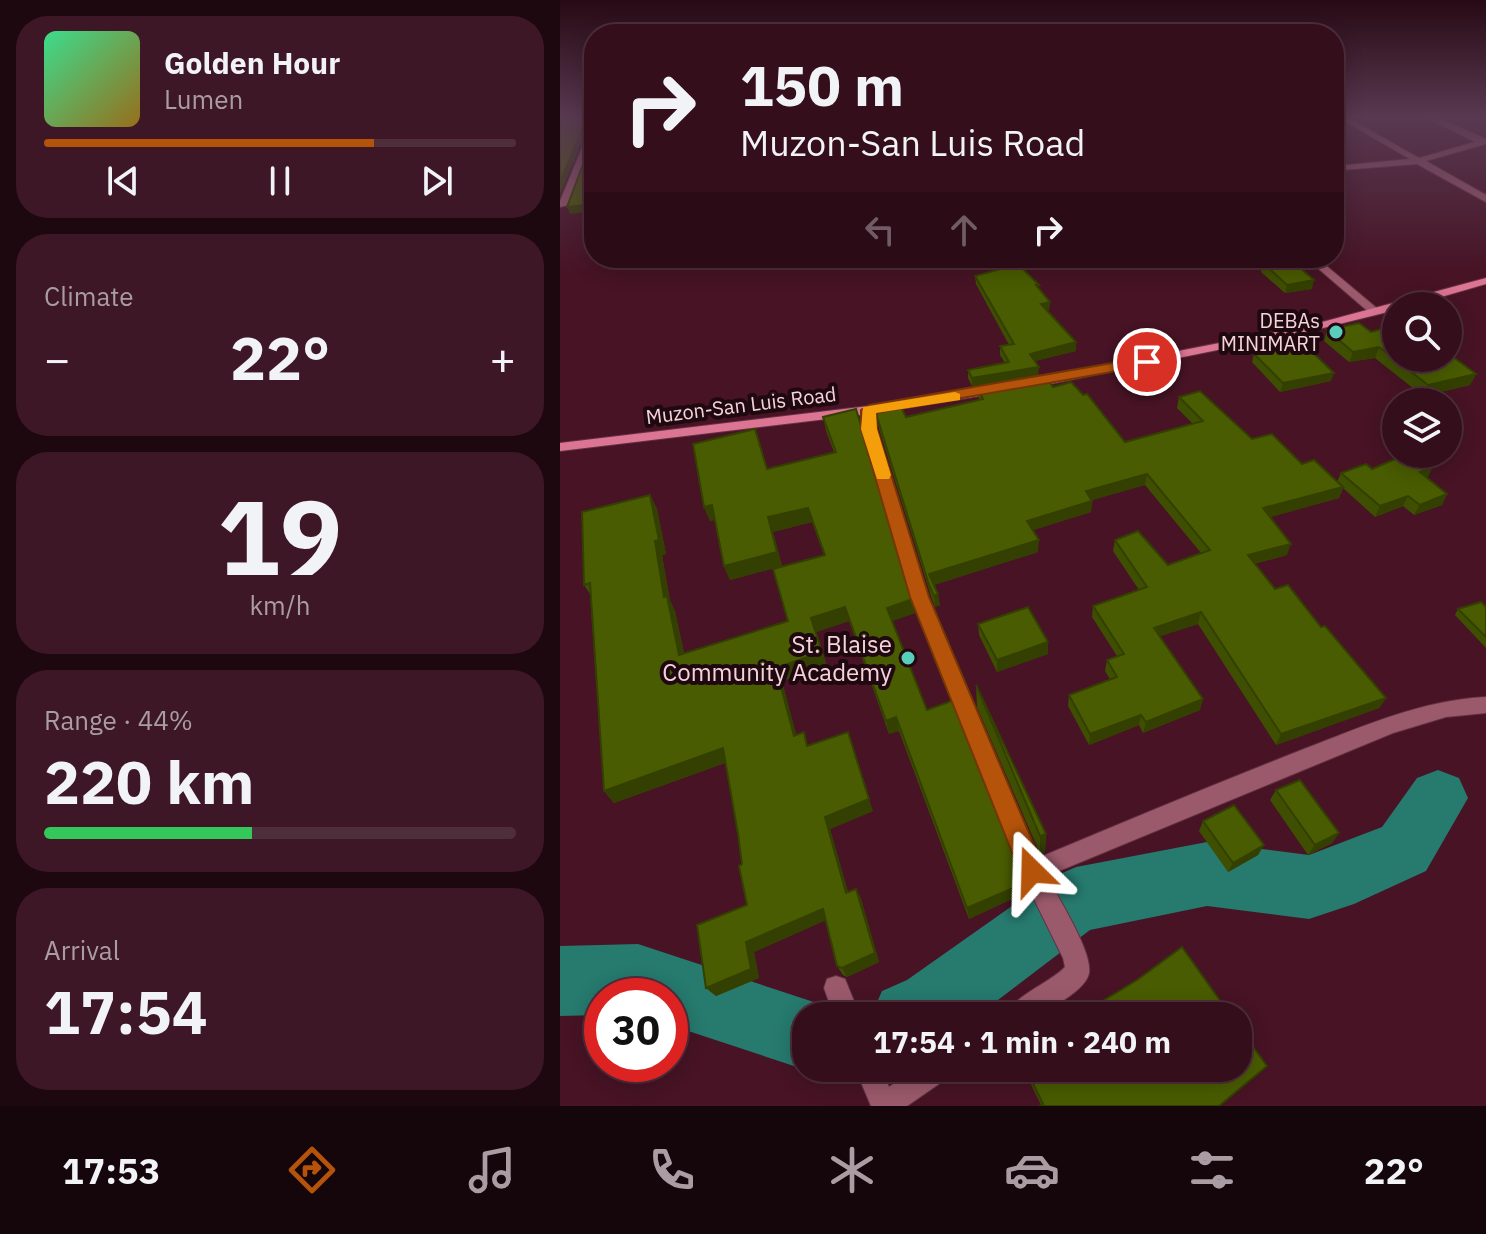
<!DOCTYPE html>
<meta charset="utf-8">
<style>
:root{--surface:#350e1c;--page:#3d1725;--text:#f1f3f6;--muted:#aa9ca3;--line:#4f2e3b;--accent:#b45309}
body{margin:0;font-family:"IBM Plex Sans",sans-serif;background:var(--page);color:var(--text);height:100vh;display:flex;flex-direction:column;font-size:30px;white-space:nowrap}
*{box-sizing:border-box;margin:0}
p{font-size:26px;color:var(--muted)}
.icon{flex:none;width:44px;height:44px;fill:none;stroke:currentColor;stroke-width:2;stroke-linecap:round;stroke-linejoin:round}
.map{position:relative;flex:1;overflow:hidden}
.side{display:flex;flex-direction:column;gap:16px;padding:16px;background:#1d080f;width:560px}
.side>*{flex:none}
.banner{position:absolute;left:24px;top:24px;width:760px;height:244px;border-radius:32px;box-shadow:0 4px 20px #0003,0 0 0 2px var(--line);background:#350e1c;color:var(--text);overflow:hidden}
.buttons{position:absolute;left:822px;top:292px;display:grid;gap:16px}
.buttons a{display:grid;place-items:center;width:80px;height:80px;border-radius:50%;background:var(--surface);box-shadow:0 4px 20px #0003,0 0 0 2px var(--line);font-size:40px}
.speed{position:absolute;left:24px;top:978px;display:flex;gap:16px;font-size:40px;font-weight:700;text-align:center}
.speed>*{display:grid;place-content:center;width:104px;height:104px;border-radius:50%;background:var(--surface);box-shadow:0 4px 20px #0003,0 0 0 2px var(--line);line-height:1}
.speed .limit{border:12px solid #d22;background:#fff;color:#111}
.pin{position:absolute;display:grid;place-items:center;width:68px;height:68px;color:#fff;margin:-34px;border:4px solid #fff;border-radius:50%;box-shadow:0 2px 8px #0007}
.me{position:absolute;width:88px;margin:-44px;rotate:338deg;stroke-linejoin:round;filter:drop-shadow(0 0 6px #0008)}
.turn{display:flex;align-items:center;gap:28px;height:168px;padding:0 24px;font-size:36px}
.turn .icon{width:104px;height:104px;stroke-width:2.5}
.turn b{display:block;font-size:56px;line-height:68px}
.lanes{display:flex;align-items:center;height:76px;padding:0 24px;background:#0003;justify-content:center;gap:40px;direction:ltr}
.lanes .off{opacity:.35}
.big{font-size:60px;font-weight:800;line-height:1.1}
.side .card{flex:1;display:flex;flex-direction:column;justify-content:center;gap:12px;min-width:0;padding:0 28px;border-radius:32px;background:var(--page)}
.side .dial{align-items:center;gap:0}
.dial b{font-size:104px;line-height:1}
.song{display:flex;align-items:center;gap:24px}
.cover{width:96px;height:96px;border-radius:12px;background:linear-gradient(135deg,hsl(150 70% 55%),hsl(40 70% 35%))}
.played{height:8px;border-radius:4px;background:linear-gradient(90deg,var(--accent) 70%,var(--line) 70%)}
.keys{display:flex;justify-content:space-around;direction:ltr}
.heat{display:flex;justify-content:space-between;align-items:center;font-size:44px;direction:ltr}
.charge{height:12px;border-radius:6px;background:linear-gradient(90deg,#34c759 44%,var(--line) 0)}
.trip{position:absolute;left:232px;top:1002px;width:460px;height:80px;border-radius:32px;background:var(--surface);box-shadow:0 4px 20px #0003,0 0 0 2px var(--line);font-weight:800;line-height:80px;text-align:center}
.menu{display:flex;height:128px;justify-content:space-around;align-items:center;background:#15060b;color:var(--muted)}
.menu .icon{width:56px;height:56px}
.menu .current{color:var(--accent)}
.menu b{font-size:36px;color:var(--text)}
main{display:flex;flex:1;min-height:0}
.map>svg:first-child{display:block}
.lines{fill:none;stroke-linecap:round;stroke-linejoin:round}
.river{fill:#267a6e;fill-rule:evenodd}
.street-casing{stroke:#633242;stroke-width:2}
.secondary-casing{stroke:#633242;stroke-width:2}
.street{fill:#9b5a6c;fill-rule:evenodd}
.secondary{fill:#dc7493;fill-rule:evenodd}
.wall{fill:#3f4f01}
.shaded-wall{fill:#334001}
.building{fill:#495c01;stroke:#334001;stroke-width:2}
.route{fill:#b45309;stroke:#753606;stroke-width:2}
.slow{fill:#f59e0b}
.poi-dot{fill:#5acebd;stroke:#1f0910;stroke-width:3}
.labels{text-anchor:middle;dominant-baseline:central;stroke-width:8;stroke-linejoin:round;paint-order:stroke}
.far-poi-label{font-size:20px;fill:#f6d3db;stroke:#1f0910;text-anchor:end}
.far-street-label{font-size:20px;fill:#f6d3db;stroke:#1f0910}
.poi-label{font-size:24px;fill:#f6d3db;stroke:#1f0910;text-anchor:end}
</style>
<main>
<section class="side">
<div class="card">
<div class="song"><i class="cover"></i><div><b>Golden Hour</b><p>Lumen</p></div></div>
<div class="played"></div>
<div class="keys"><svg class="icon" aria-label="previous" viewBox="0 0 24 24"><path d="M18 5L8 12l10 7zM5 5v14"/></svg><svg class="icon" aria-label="pause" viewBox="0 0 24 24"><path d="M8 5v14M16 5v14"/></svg><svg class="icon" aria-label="next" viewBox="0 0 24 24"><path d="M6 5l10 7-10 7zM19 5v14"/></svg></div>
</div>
<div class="card"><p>Climate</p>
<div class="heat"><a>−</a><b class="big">22°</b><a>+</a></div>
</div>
<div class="card dial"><b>19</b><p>km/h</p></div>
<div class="card"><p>Range · 44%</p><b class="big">220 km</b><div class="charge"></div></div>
<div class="card"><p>Arrival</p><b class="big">17:54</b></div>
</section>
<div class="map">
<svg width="926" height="1106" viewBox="0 0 926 1106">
<rect width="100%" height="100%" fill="#471325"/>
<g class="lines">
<g class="river">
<polygon points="878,770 899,778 908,798 866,871 794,904 749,919 647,906 530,930 417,1016 311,1016 322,991 347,980 493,877 516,867 647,842 749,855 822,827 857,778"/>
<polygon points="78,944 272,1008 275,1016 246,1016 246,1068 252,1068 246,1070 110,1025 110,996 42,996 42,1015 0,1016 0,946"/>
</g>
<defs>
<g id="street">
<polygon points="777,117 787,117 859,158 915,142 865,117 876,117 926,139 926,144 866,161 926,195 926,202 857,164 782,170 774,165 774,158 787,165 850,159"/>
<polygon points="34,127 34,139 8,205 0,207 0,201 30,129"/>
<polygon points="746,258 757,258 819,310 819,314 811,314"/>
<path d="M309,406L316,410V429L368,597L478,858C566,821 655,784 744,749C804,726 862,700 926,697V713L886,717L833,733L487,876C497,896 533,952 529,973C527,984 513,994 504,1000C479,1017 477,1016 446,1016C455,994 489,984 505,967L503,958L464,879L352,597L302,429V410Z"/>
<polygon points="276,976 285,979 300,1016 274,1016 264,988 267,979"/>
<polygon points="295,1068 321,1068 329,1087 357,1068 393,1068 389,1077 347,1106 311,1106"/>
</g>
<g id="secondary">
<polygon points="926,278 926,284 850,306 836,306 836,310 751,331 470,388 464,384 470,380 751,325"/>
<polygon points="439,385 444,386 444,392 309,414 0,451 0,443 309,406"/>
</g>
</defs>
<use href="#street" class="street-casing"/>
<use href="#secondary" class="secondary-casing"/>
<use href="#street" class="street"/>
<use href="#secondary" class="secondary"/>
</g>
<g class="wall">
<polygon points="703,263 752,289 725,293 701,272"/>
<polygon points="415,276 479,288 490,302 489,310 487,310 516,342 516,351 475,361 478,376 412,386 408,378 408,370 445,363 440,355 440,346 449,345 416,284"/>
<polygon points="767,330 811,332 916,374 910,385 863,396 815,358 789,362 764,341"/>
<polygon points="694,354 771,381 720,392 692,362"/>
<polygon points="493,387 565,442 633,424 617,408 619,397 692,439 777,482 781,473 812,469 868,477 867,478 887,494 882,505 854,515 843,506 815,517 783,488 779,498 710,517 727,555 694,564 715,589 761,627 826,698 819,708 716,745 638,624 600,636 640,710 583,733 579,725 529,745 508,706 509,695 550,679 545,671 547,660 557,656 532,617 533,606 579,590 553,551 555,540 608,565 641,553 585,485 532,500 531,512 473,530 478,552 374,585 380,605 375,607 371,596 319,429 317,417 346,417 419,400 419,389"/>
<polygon points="263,417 355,613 332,621 367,710 467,892 409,919 339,731 329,734 289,621 256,632 267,666 222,681 236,735 249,746 313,811 270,829 288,892 296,889 301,899 319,962 287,977 283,975 277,966 266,920 194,952 199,978 156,996 146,988 187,905 178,834 165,763 54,803 44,791 30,594 24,585 90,495 97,509 106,554 102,555 110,601 115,611 124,653 228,621 264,555 252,522 213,532 222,566 170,580 164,566 155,520 150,521 144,507 207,469 274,452 266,431"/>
<polygon points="926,607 926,648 895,615 898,609"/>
<polygon points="418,624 488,654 437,672 419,635"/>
<polygon points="416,685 486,834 485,852 480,854 417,707"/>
<polygon points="716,790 779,833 772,843 748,855 710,800"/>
<polygon points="643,821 704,845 698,855 668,872 639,831"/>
<polygon points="678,1068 481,1105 467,1076 467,1071"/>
</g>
<g class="shaded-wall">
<polygon points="32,118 34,124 27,128 0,195 0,182 25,122"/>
<polygon points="34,204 34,211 10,214 7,207"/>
<polygon points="754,280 752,289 725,293 727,285"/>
<polygon points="490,302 489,310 481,312 481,304"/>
<polygon points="516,342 516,351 470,362 470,354"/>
<polygon points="819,347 815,358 789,362 793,352"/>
<polygon points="479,367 478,376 412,386 412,378"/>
<polygon points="774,373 771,381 720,392 723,383"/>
<polygon points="916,374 910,385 863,396 868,385"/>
<polygon points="873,467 868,477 855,483 860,472"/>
<polygon points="587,474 585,485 525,502 526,491"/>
<polygon points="783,487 779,498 700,520 703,508"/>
<polygon points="887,494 882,505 854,515 860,505"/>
<polygon points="90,495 97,509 106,554 102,555 110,601 115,611 127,668 119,655 104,597 95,541"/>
<polygon points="848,496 843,506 815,517 820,506"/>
<polygon points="532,501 531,512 467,532 467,521"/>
<polygon points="152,505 158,519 150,521 144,507"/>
<polygon points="248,508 252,522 213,532 222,566 170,580 164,566 208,517"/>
<polygon points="479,540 478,552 370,586 369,574"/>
<polygon points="731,544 727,555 684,566 688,555"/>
<polygon points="378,594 380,605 375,607 374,596"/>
<polygon points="353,599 355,613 330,622 327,608"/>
<polygon points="285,607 289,621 256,632 251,618"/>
<polygon points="641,612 638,624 592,639 594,628"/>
<polygon points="488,642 488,654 437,672 437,660"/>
<polygon points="262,652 267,666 222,681 240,749 234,736 216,668"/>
<polygon points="826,698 819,708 716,745 721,734"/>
<polygon points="643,699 640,710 583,733 586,722"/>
<polygon points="581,715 579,725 529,745 530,734"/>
<polygon points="336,717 339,731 329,734 326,721"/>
<polygon points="288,732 313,811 270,829 291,903 286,893 265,817"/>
<polygon points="163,748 170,761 54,803 44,791"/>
<polygon points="779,833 772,843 748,855 755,845"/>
<polygon points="486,834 485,852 480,854 480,836"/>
<polygon points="704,845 698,855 668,872 673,863"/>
<polygon points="467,882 467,892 409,919 407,908"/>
<polygon points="296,889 301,899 319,962 287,977 282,968"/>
<polygon points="263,909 268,919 194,952 199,978 156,996 146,988 186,942"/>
</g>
<g class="building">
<polygon points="0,117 34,117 34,130 32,118 25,122 0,182"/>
<polygon points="34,135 34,204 7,207"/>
<polygon points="730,259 754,280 727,285 703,263"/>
<polygon points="458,264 479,285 476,285 490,302 481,304 516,342 470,354 479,367 412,378 408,370 449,362 440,346 454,344 415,276"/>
<polygon points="799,323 811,332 836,325 836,358 888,358 888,353 916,374 868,385 819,347 793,352 767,330"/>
<polygon points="746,346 774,373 723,383 694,354"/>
<polygon points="487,378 493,387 511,382 523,395 527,394 565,442 643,421 619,397 640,391 692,439 712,434 742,464 754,460 783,487 703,508 731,544 688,555 715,589 728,585 761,627 765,626 826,698 721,734 641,612 594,628 643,699 586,722 581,715 530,734 509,695 557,677 547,660 564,654 533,606 587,587 555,540 578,531 608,565 650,550 587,474 526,491 532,501 467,521 479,540 369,574 378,594 374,596 369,585 317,417 317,408 339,403 346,417 423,399 419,389"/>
<polygon points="296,409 353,599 327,608 367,710 394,700 467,882 407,908 336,717 326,721 285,607 251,618 262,652 216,668 234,736 244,732 247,746 288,732 309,799 265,817 286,893 296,889 315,953 282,968 277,966 263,909 186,942 191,969 146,988 137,925 187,905 179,866 182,864 178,834 163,748 44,791 30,583 24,585 22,512 90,495 99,540 95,541 104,597 107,596 119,655 228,621 213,569 265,555 248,508 208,517 217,552 164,566 152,505 144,507 133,444 195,429 207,469 276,452 263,417"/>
<polygon points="847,454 856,454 873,467 860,472 887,494 860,505 848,496 820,506 781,473 806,464 812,469"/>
<polygon points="921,602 926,607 926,637 898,609"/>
<polygon points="468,607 488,642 437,660 418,624"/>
<polygon points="416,685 486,834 480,836"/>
<polygon points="740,780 779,833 755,845 716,790"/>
<polygon points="674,805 704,845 673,863 643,821"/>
<polygon points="622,947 671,1016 518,1016 577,980"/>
<polygon points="678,1026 707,1066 659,1106 480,1106 483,1104 467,1071 472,1068 678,1068"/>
</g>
<linearGradient id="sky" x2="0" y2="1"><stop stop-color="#270a14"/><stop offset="0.43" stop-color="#583951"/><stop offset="1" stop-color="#583951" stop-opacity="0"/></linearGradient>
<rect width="926" height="272" fill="url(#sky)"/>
<polygon class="route" points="587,357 592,359 592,365 316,413 317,429 369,597 485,871 481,880 472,884 463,880 350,597 301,429 301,410 309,405"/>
<polygon class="slow" points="395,392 400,394 400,400 316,413 317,429 331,475 329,479 317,479 301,429 303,407"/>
<g class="poi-dot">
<circle cx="776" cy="332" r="8"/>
<circle cx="348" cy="658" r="8"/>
</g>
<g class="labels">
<g class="far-poi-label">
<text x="760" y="320">DEBAs<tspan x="760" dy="23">MINIMART</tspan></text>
</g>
<g class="far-street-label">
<text transform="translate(181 405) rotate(-7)">Muzon-San Luis Road</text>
</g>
<g class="poi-label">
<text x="332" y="644">St. Blaise<tspan x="332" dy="28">Community Academy</tspan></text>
</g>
</g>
</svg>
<div class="buttons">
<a><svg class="icon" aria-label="search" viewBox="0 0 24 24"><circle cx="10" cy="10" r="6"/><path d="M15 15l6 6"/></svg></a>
<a><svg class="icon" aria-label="layers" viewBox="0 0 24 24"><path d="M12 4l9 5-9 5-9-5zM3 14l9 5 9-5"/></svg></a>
</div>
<div class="speed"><div class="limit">30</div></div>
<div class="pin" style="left:587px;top:362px;background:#d93025"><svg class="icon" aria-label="arrive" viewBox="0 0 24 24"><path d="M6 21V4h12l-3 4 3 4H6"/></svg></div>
<svg class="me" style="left:472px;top:871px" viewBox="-20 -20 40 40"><path d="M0-17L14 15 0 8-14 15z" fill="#b45309" stroke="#fff" stroke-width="4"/></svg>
<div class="trip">17:54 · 1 min · 240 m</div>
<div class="banner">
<div class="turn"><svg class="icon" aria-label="right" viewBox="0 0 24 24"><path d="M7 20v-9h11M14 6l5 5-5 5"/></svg><div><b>150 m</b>Muzon-San Luis Road</div></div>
<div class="lanes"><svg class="icon off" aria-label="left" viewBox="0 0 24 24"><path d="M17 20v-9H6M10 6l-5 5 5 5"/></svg><svg class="icon off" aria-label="ahead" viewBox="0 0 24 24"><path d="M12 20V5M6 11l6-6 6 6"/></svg><svg class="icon" aria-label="right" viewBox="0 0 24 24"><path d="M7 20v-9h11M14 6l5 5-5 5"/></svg></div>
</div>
</div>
</main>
<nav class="menu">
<b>17:53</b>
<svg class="icon current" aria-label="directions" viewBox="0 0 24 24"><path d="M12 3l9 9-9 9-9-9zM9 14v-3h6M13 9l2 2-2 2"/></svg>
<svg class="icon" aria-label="music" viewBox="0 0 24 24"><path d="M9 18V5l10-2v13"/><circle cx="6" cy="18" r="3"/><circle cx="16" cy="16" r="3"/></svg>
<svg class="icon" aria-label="phone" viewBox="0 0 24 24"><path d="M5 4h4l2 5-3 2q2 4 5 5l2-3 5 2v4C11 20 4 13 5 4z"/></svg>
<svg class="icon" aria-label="climate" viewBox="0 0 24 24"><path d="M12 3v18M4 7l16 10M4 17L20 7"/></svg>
<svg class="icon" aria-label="car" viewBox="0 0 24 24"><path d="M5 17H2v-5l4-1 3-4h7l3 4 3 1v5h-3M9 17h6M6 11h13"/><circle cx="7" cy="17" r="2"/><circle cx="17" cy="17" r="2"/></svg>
<svg class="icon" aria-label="filters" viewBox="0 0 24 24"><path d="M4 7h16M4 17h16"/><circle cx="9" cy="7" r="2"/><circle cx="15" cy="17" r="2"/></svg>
<b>22°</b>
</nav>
